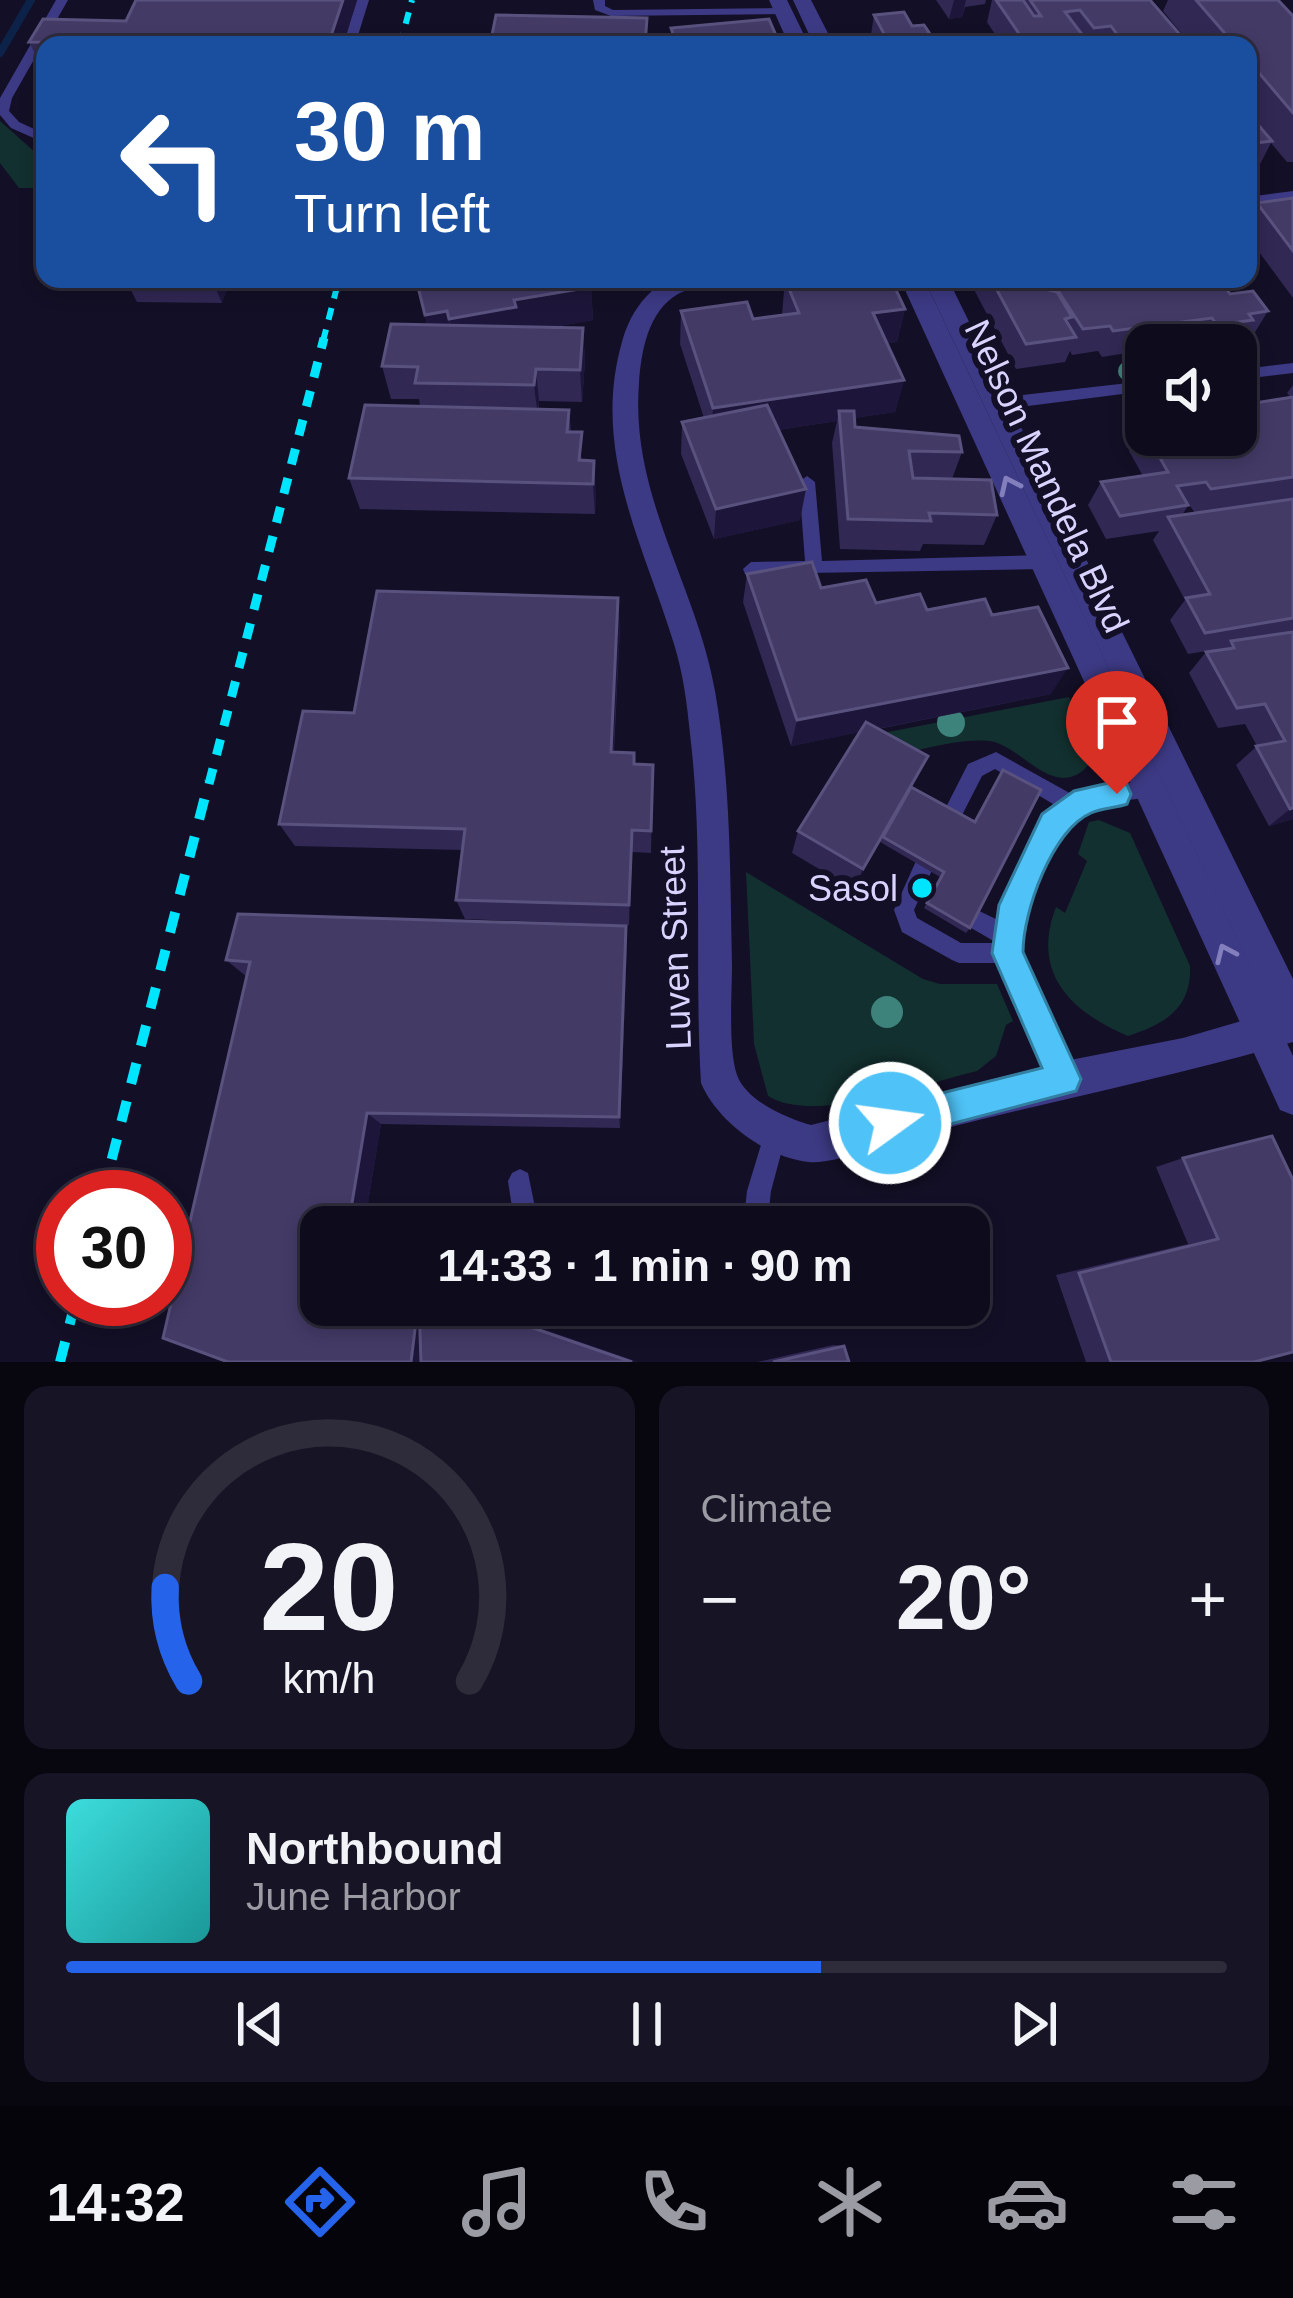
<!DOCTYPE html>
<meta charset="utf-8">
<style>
:root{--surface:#0e0b1c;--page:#171425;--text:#f1f3f6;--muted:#9b9ba3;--line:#2e2b3b;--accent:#2563eb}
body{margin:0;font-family:Arial,sans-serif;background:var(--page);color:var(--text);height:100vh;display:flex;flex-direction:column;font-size:45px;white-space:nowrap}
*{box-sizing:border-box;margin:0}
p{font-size:39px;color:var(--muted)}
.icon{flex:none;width:66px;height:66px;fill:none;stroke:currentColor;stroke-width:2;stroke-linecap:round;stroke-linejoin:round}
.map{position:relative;height:1362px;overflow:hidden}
.panel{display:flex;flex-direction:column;gap:24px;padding:24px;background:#08060f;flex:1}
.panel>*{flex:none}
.top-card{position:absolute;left:36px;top:36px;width:1221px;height:252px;border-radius:24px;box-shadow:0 6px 18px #0003,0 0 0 3px var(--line);background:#1a4fa0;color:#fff;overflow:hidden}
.tools{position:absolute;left:1125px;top:324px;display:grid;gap:24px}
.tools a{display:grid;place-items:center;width:132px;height:132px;border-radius:24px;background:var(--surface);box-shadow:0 6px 18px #0003,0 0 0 3px var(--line);font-size:60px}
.speed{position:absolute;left:36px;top:1170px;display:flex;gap:24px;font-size:60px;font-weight:700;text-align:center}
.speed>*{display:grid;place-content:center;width:156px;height:156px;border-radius:50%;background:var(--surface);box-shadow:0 6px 18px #0003,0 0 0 3px var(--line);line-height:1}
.speed .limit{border:18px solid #d22;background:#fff;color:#111}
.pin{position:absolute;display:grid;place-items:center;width:102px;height:102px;color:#fff;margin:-123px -51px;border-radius:50% 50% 50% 0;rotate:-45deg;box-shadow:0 0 12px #0007}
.pin .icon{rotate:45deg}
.me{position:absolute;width:132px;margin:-66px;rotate:76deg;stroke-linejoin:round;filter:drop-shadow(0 0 9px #0008)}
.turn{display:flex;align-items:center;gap:42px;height:252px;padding:0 60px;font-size:54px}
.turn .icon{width:156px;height:156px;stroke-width:2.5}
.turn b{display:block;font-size:84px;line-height:102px}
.big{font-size:90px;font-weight:700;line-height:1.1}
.panel .widget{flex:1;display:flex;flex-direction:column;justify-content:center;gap:18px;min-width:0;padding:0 42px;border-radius:24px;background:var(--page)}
.panel .dial{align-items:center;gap:0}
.dial svg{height:312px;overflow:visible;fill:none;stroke:var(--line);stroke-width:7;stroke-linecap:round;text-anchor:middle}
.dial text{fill:var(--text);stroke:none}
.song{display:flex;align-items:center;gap:36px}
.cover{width:144px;height:144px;border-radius:18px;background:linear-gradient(135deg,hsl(180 70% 55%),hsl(180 70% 35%))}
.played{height:12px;border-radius:6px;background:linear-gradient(90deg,var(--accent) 65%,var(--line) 65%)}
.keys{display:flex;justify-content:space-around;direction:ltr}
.heat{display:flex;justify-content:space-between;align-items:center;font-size:66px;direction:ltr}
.panel .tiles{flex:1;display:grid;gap:24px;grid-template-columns:1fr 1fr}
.widget:last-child{grid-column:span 2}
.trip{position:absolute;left:300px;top:1206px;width:690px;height:120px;border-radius:24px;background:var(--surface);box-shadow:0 6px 18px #0003,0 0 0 3px var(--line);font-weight:700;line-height:120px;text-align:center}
.tab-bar{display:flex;height:192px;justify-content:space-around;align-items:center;background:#06040b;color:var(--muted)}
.tab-bar .icon{width:84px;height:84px}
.tab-bar .selected{color:var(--accent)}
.tab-bar b{font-size:54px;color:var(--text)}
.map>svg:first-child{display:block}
.green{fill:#12302f}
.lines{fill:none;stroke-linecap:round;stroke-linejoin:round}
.stream{stroke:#0c2248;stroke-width:8}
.service{fill:#3d3a85;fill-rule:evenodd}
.minor{fill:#3d3a85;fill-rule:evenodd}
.tertiary{fill:#3d3a85;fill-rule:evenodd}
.rail-far2{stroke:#00e5ff;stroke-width:6;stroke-dasharray:12 10;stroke-linecap:butt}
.rail-far1{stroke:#00e5ff;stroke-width:9;stroke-dasharray:16 14;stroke-linecap:butt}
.rail{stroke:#00e5ff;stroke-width:10;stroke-dasharray:21 18;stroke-linecap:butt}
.tree{fill:#3d827b}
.wall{fill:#312854;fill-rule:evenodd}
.shaded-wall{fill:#1d163a}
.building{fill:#433a66;stroke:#5a527e;stroke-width:3}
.oneway{stroke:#837fbc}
.route{fill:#4fc3f7;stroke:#337fa1;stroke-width:3}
.poi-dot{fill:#00e5ff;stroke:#130f26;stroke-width:4.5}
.labels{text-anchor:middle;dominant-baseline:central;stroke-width:12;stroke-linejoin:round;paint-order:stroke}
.street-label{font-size:36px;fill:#d9d4ff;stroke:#130f26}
.poi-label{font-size:36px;fill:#d9d4ff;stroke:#130f26;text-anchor:end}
</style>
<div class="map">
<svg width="1293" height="1362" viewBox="0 0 1293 1362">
<rect width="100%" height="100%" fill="#130f26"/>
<g class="green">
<polygon points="0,121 45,161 45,188 19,188 0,163"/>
<path d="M1069,697C1078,718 1106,755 1081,772C1049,795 1019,744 989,741C955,738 911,753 878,759L852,739Z"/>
<path d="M1099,820L1130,833L1190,966C1192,1008 1165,1024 1128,1036C1069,1011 1031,972 1056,907L1065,913L1087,861L1078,854L1089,822Z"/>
<path d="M746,872L923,979L940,984H997L1013,1021L1006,1025L996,1056L977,1071C923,1084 815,1125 768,1096L754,1044Z"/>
</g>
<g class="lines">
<polyline class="stream" points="0,53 31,0"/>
<g class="service">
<polygon points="56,0 68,0 12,98 9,111 19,122 45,134 45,143 11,128 0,115 0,98"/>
<polygon points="357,0 369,0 355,45 343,45"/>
<polygon points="593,0 605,0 605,6 613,10 783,8 789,11 783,14 611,16 595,10"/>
<polygon points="1293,363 1293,373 1236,380 1236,370"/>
<polygon points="1146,381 1146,391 997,410 989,404 997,398"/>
<polygon points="807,476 815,482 822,561 1044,555 1052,562 1044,569 745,574 743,569 751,562 805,561 799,482"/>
<path d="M996,752L1075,796L1098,789L1150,779L1157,782L1160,788L1157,794L1150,797C1127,801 1099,801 1079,814C1048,833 1012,918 1018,953C1025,992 1060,1041 1076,1079L1073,1087L1065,1090L1057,1087L1000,963H959L952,960L902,932L894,910L916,861L923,859L930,861L933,868L914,910L917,918L961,943H997L966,925L963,918L966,911L973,908L1000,921L1030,846L1058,807L995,769L982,776L958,823L951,826L944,823L941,817L968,764Z"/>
<polygon points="775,1124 783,1127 786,1135 771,1191 767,1227 743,1227 747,1191 764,1135 767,1127"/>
<polygon points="520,1169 528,1173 539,1227 515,1227 508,1181 512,1173"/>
<polygon points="550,1305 690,1305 687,1314 678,1317 589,1328 553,1314"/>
</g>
<g class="minor">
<polygon points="1293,191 1293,205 1248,211 1248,197"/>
<path d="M671,279H710C701,288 689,288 678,294C648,311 641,352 639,383C630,496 696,584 715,691C731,782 730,874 732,965C732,994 728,1049 737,1075C746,1101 787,1118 811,1125L1065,1061L1183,1038L1293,1006V1042C1177,1076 1060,1099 943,1129C913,1137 835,1165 809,1162C766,1158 717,1121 701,1083C694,967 704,849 690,734C687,703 683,673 674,644C643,543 591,450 622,342C629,316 645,290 671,279Z"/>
</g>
<g class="tertiary">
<polygon points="769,0 787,0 809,45 789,45"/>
<polygon points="793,0 811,0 834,45 814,45"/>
<polygon points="900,279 924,279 1293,1056 1293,1115 1280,1110"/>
<polygon points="924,279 948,279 1293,979 1293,1035 1280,1030"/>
</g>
<g class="rail-far2">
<polyline points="400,45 412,0"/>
<polyline points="323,341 339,279"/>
</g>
<polyline class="rail-far1" points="209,784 324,338"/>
<g class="rail">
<polyline points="102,1197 209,781"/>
<polyline points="60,1362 76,1299"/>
</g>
</g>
<g class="tree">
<circle cx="1128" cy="371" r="10"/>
<circle cx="951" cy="723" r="14"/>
<circle cx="887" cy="1012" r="16"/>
</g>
<g class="wall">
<polygon points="136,0 357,0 343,45 45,45 45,68 42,68 29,42 126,21"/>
<polygon points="936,0 986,0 985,4 965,7 962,17 949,19"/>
<polygon points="992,0 1150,0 1189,45 1002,45 987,22"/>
<polygon points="1168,0 1278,0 1293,16 1293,162 1287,162 1271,143 1258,168 1248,169 1248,45 1191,45 1163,11"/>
<polygon points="874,15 912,26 930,34 927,45 872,45 870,41"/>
<polygon points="1293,198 1293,298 1248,237 1248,219 1257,203"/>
<polygon points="125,279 230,279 222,303 137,302"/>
<polygon points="416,279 591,287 593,320 554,327 583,328 585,361 582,402 539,401 539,409 569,410 571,432 596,492 595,514 360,509 349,478 420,406 419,399 391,399 382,366 427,324"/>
<polygon points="785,279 905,309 897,342 887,343 904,380 895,412 854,418 855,427 962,452 952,479 997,515 984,545 923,544 920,551 840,549 832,443 837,421 778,430 800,520 714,539 681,454 682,422 704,418 680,344 681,311 753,319 782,315"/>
<polygon points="973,279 1098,279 1100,282 1230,294 1268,311 1252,337 1242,338 1238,345 1199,345 1198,343 1146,345 1146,350 1102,357 1098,351 1072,355 1070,351 1065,362 1016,369 971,284"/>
<path d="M1293,385V819L1269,826L1236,765L1257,746L1245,724L1218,728L1189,673L1206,652L1225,648L1188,654L1170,620L1185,600L1153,540L1159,531L1106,539L1088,505L1101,482L1143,476L1129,451L1144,427L1130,403L1134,394L1146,392V435H1236L1291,398L1287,393ZM1188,506H1190L1195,513L1182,515Z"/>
<polygon points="747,574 821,588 876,603 927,610 992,615 1051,694 878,729 912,788 970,928 966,933 924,908 940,877 880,842 853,889 792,853 798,831 860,732 791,746 743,602"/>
<polygon points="620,626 614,752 634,764 653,765 651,853 632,852 629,925 465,919 456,900 462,850 295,846 279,824 354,713"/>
<polygon points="627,944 620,1128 381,1124 364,1227 321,1227 321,1305 514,1305 518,1320 228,1362 247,977 226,960"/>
<polygon points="1183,1158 1293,1180 1254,1362 1086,1362 1056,1275 1188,1244 1156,1167"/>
<polygon points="833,1345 844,1346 849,1362 757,1362"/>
</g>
<g class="shaded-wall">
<polygon points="343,0 357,0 343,45 328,45"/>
<polygon points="954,0 966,0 962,17 949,19"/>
<polygon points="212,279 230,279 222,303"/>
<polygon points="591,287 593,320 520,333 455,352 449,319 514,300"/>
<polygon points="905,309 897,342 866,346 873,313"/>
<polygon points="447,311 453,344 433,348 425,315"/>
<polygon points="583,328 585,361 582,402 580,370"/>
<polygon points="536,369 539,401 538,418 534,385"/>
<polygon points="904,380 895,412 839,420 839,411 837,421 711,440 713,408"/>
<polygon points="594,461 596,492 595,514 593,484"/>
<polygon points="806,489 800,520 714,539 716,509"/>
<polygon points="618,598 620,626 612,776 611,752"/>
<polygon points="1068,668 1051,694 791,746 797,720"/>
<polygon points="928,756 916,780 853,889 863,869"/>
<polygon points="1293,808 1293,819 1269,826 1290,809"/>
<polygon points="632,830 632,852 629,925 629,905"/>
<polygon points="626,926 627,944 620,1128 619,1117"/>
<polygon points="367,1113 381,1124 364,1227 348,1227"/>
<polygon points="418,1305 430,1306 424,1362 411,1362"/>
<polygon points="507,1305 514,1305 518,1320 639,1362 632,1362 510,1320"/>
</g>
<g class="building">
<polygon points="136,0 343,0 328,45 110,45 111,43 29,42 43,19 126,21"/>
<polygon points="996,0 1023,0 1034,16 1041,16 1030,0 1150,0 1189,45 1108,45 1101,36 1117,34 1111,26 1094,28 1080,10 1065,12 1090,45 1055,45 1050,38 1024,41"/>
<polygon points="1196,0 1278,0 1293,16 1293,113 1248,60 1248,45 1235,45"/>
<polygon points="904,12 912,26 924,25 930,34 917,35 922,45 890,45 874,15"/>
<polygon points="496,15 647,18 645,45 490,45"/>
<polygon points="769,19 780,45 677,45 671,28"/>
<polygon points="1248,113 1272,141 1248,144"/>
<polygon points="1293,198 1293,251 1257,203"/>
<polygon points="416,279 588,279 591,287 514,300 516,307 449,319 447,311 425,315"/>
<polygon points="785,279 891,279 905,309 873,313 904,380 713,408 681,311 747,302 753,319 799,313"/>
<polygon points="991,279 1098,279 1100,282 1120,279 1220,279 1230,294 1253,291 1268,311 1249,314 1253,320 1217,325 1212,318 1113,331 1110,326 1083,329 1057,289 1049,290 1057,292 1072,317 1065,319 1076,337 1026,344"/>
<polygon points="391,324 583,328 580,370 536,369 534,385 415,383 418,367 382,366"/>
<polygon points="1146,392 1146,414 1134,394"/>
<polygon points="1293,397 1293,477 1211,489 1206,482 1177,486 1188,505 1120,516 1101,482 1168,472 1147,435 1236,435 1236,406"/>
<polygon points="365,405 569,410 567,432 582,432 579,460 594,461 593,484 349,478"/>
<polygon points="767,405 806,489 716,509 682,422"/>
<polygon points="839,411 854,411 855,427 959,436 962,452 909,451 913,478 991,480 997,515 929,513 931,521 848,519"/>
<polygon points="1293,499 1293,618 1205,633 1186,598 1210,594 1168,517"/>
<polygon points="812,562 821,588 866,580 876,603 920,594 927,610 985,599 992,615 1038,607 1068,668 797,720 747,574"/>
<polygon points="377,591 618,598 611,752 634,753 634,764 653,765 651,831 632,830 629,905 456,900 465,829 279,824 303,711 354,713"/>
<polygon points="1293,632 1293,808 1290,809 1256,746 1285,741 1265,704 1237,708 1206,652 1234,648 1231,641"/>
<polygon points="866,722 928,756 863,869 798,831"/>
<polygon points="1003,770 1041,790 970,928 927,903 944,872 883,837 911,787 975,822"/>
<polygon points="238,914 626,926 619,1117 367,1113 348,1227 321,1227 321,1305 418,1305 411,1362 228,1362 163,1338 250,962 226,960"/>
<polygon points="1272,1136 1293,1180 1293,1352 1254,1362 1111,1362 1079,1273 1218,1239 1183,1158"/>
<polygon points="419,1305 507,1305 510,1320 632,1362 421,1362"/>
<polygon points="593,1305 621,1305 594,1310"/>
<polygon points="844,1346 849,1362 773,1362"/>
</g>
<defs><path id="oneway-chevron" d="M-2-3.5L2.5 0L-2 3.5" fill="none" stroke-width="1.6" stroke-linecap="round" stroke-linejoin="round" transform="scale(3)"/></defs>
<g class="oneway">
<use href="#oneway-chevron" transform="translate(1009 485) rotate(-115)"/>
<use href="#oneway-chevron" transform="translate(1225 953) rotate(-114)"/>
</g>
<path class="route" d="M1117,781L1127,785L1131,794L1127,804C1116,808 1102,808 1091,813C1052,830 1023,912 1023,952L1081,1079L1076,1091L890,1140L878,1135L873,1123L878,1111L890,1106L1042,1068L992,953L999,905L1042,814L1074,791Z"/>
<circle class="poi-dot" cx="922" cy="888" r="12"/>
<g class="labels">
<g class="street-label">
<text transform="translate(1047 476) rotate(65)">Nelson Mandela Blvd</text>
<text transform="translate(675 948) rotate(-92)">Luven Street</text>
</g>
<g class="poi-label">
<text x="898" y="888">Sasol</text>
</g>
</g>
</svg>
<div class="tools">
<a><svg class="icon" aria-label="sound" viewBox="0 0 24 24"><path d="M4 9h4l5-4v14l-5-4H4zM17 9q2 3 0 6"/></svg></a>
</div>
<div class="speed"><div class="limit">30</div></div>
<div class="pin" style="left:1117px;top:794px;background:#d93025"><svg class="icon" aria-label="arrive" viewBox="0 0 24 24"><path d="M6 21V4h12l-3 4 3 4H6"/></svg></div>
<svg class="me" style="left:890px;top:1123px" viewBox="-20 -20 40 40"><circle r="17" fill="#4fc3f7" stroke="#fff" stroke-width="3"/><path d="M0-11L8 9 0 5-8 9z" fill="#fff"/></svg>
<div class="trip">14:33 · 1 min · 90 m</div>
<div class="top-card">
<div class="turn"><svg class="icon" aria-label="left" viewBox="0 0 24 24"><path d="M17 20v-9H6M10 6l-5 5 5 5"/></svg><div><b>30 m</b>Turn left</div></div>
</div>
</div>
<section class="panel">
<div class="tiles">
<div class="widget dial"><svg viewBox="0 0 100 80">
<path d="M14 69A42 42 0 1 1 86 69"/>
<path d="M14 69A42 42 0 0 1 8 45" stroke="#2563eb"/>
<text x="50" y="56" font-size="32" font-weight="700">20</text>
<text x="50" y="72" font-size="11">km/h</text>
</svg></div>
<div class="widget"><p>Climate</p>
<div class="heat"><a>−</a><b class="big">20°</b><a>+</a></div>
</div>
<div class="widget">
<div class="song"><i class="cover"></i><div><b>Northbound</b><p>June Harbor</p></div></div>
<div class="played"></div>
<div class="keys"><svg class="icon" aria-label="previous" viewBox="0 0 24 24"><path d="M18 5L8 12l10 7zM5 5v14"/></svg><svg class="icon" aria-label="pause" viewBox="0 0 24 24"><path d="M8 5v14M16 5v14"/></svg><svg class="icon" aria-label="next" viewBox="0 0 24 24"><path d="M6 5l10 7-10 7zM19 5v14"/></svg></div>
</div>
</div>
</section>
<nav class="tab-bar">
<b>14:32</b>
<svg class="icon selected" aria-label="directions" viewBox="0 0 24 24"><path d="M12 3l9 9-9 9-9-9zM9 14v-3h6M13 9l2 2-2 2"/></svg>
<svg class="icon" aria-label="music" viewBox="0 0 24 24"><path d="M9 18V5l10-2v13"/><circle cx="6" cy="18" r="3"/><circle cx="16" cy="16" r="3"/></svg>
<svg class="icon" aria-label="phone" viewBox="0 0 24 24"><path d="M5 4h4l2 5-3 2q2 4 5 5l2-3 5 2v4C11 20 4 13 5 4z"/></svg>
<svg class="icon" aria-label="climate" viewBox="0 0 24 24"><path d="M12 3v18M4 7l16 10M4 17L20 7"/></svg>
<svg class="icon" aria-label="car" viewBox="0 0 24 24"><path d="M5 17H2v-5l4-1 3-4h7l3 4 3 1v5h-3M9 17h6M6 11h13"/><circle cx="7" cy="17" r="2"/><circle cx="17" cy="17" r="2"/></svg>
<svg class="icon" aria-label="filters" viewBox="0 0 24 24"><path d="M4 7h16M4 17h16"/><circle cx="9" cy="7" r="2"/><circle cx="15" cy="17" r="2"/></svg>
</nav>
